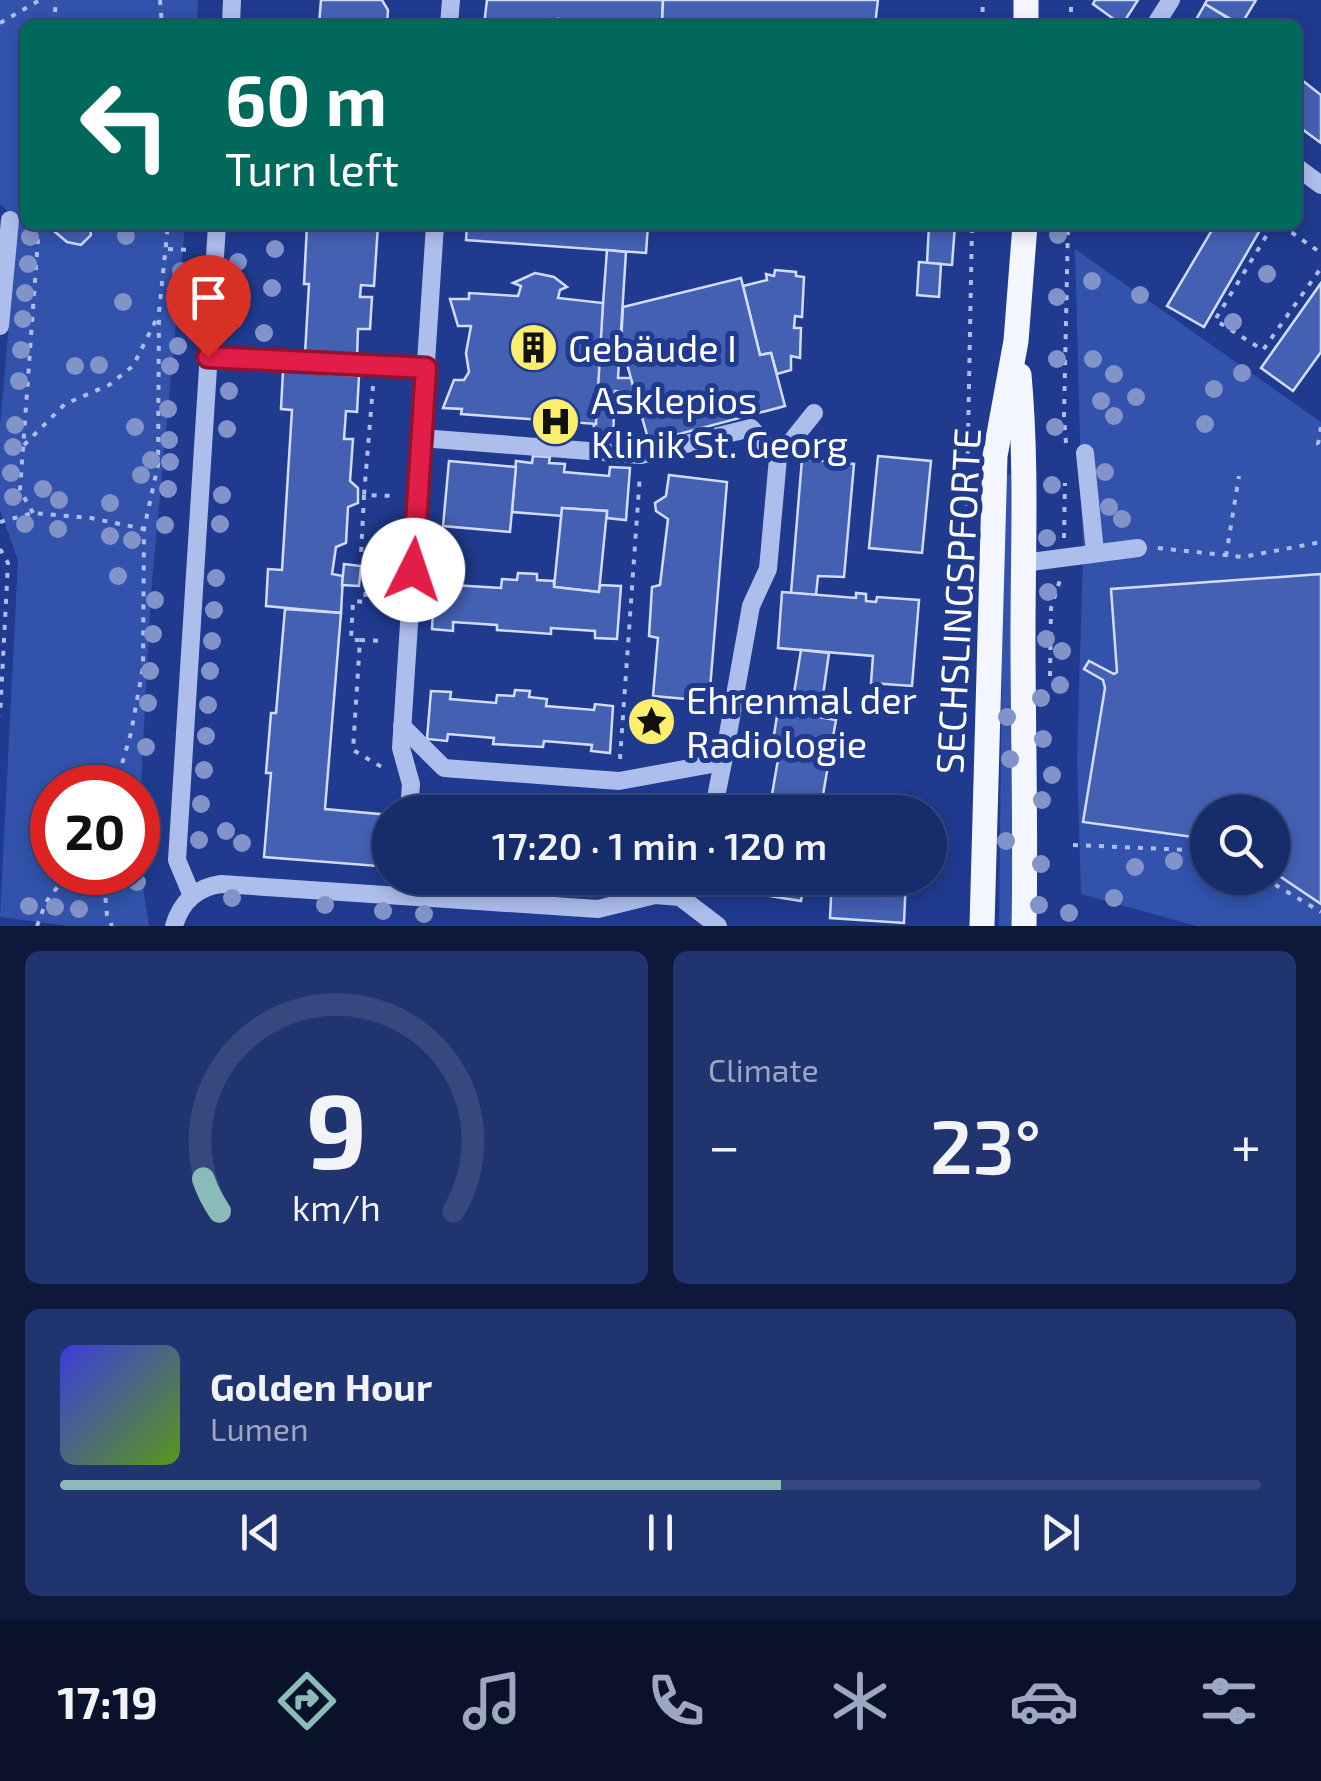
<!DOCTYPE html>
<meta charset="utf-8">
<style>
:root{--surface:#172c6a;--page:#203470;--text:#f1f3f6;--muted:#9ea7c1;--line:#36487e;--accent:#8bbbb9}
body{margin:0;font-family:"Exo 2",sans-serif;background:var(--page);color:var(--text);height:100vh;display:flex;flex-direction:column;font-size:38px;white-space:nowrap}
*{box-sizing:border-box;margin:0}
p{font-size:32px;color:var(--muted)}
.icon{flex:none;width:55px;height:55px;fill:none;stroke:currentColor;stroke-width:2;stroke-linecap:round;stroke-linejoin:round}
.map{position:relative;height:926px;overflow:hidden}
.side{display:flex;flex-direction:column;gap:25px;padding:25px;background:#0d183a;flex:1}
.side>*{flex:none}
.banner{position:absolute;left:20px;top:20px;width:1282px;height:210px;border-radius:15px;box-shadow:0 5px 15px #0003,0 0 0 2px var(--line);background:#00695c;color:#fff;overflow:hidden}
.buttons{position:absolute;left:1190px;top:795px;display:grid;gap:20px}
.buttons a{display:grid;place-items:center;width:100px;height:100px;border-radius:50%;background:var(--surface);box-shadow:0 5px 15px #0003,0 0 0 2px var(--line);font-size:50px}
.speed{position:absolute;left:30px;top:765px;display:flex;gap:20px;font-size:50px;font-weight:700;text-align:center}
.speed>*{display:grid;place-content:center;width:130px;height:130px;border-radius:50%;background:var(--surface);box-shadow:0 5px 15px #0003,0 0 0 2px var(--line);line-height:1}
.speed .limit{border:15px solid #d22;background:#fff;color:#111}
.pin{position:absolute;display:grid;place-items:center;width:85px;height:85px;color:#fff;margin:-102px -42px;border-radius:50% 50% 50% 0;rotate:-45deg;box-shadow:0 0 10px #0007}
.pin .icon{rotate:45deg}
.me{position:absolute;width:110px;margin:-55px;rotate:4deg;stroke-linejoin:round;filter:drop-shadow(0 0 8px #0008)}
.turn{display:flex;align-items:center;gap:35px;height:210px;padding:0 40px;font-size:45px}
.turn .icon{width:130px;height:130px;stroke-width:2.5}
.turn b{display:block;font-size:70px;line-height:85px}
.big{font-size:75px;font-weight:600;line-height:1.1}
.side .tile{flex:1;display:flex;flex-direction:column;justify-content:center;gap:15px;min-width:0;padding:0 35px;border-radius:15px;background:var(--page)}
.side .dial{align-items:center;gap:0}
.dial svg{height:260px;overflow:visible;fill:none;stroke:var(--line);stroke-width:7;stroke-linecap:round;text-anchor:middle}
.dial text{fill:var(--text);stroke:none}
.song{display:flex;align-items:center;gap:30px}
.cover{width:120px;height:120px;border-radius:15px;background:linear-gradient(135deg,hsl(240 70% 55%),hsl(90 70% 35%))}
.played{height:10px;border-radius:5px;background:linear-gradient(90deg,var(--accent) 60%,var(--line) 60%)}
.keys{display:flex;justify-content:space-around;direction:ltr}
.heat{display:flex;justify-content:space-between;align-items:center;font-size:55px;direction:ltr}
.side .tiles{flex:1;display:grid;gap:25px;grid-template-columns:1fr 1fr}
.tile:last-child{grid-column:span 2}
.trip{position:absolute;left:372px;top:795px;width:575px;height:100px;border-radius:50px;background:var(--surface);box-shadow:0 5px 15px #0003,0 0 0 2px var(--line);font-weight:600;line-height:100px;text-align:center}
.tab-bar{display:flex;height:160px;justify-content:space-around;align-items:center;background:#09122a;color:var(--muted)}
.tab-bar .icon{width:70px;height:70px}
.tab-bar .on{color:var(--accent)}
.tab-bar b{font-size:45px;color:var(--text)}
.map>svg:first-child{display:block}
.green{fill:#3252ab;fill-rule:evenodd}
.building{fill:#4360b3;stroke:#d2dcf9;stroke-width:2.5}
.lines{fill:none;stroke-linecap:round;stroke-linejoin:round}
.path{stroke:#adbdec;stroke-width:4;stroke-dasharray:5 8;stroke-linecap:butt}
.minor{stroke:#adbdec;stroke-width:18}
.major{stroke:#f3f5ff;stroke-width:25}
.tree{fill:#8193c9}
.route-casing{stroke:#92132f;stroke-width:25}
.route{stroke:#e11d48;stroke-width:18}
.labels{text-anchor:middle;dominant-baseline:central;stroke-width:10;stroke-linejoin:round;paint-order:stroke}
.poi-label{font-size:38px;fill:#fff;stroke:#1f3a8e;text-anchor:start}
.street-label{font-size:38px;fill:#fff;stroke:#1f3a8e}
</style>
<div class="map">
<svg width="1321" height="926" viewBox="0 0 1321 926">
<rect width="100%" height="100%" fill="#1f3a8e"/>
<g class="green">
<polygon points="0,0 198,0 197,25 25,25 25,225 185,225 151,593 138,842 138,788 52,788 52,872 138,872 138,854 149,926 69,926 0,917 18,560 0,510 0,426 18,220 0,204"/>
<path d="M1075,249L1321,422V926H1196L1081,894L1077,758L1083,553ZM1208,812H1272V878H1208Z"/>
<polygon points="1011,473 1014,807 1011,926 999,926 1004,477"/>
</g>
<g class="building">
<polygon points="321,0 382,0 388,10 387,24 319,25"/>
<polygon points="487,0 663,0 662,25 580,25 580,22 558,19 557,25 484,25"/>
<polygon points="663,0 878,0 875,25 662,25"/>
<polygon points="1095,0 1138,0 1122,25 1093,4"/>
<polygon points="1207,0 1256,0 1241,25 1205,4"/>
<polygon points="1205,4 1234,22 1232,25 1193,25"/>
<polygon points="1298,77 1321,95 1321,143 1298,126"/>
<polygon points="90,225 91,235 81,245 67,242 48,226"/>
<polygon points="307,225 378,225 374,286 361,285 360,297 372,297 370,329 358,329 357,358 305,354 309,284 304,284"/>
<polygon points="467,225 648,225 646,253 466,240"/>
<polygon points="929,225 955,225 952,265 927,263"/>
<polygon points="1215,225 1263,225 1204,327 1167,306"/>
<polygon points="607,250 626,252 618,378 631,378 635,392 615,391 613,437 593,437"/>
<polygon points="919,262 941,264 939,297 917,295"/>
<polygon points="775,270 796,272 796,276 804,277 802,317 795,316 794,328 801,328 800,358 791,356 791,370 777,374 771,353 760,355 743,286 767,280 766,274 774,276"/>
<polygon points="535,273 554,277 567,287 560,290 558,298 603,303 596,424 461,414 462,409 443,408 454,380 464,380 469,372 466,353 471,326 458,326 450,299 469,299 469,293 518,296 521,286 513,283"/>
<polygon points="741,278 760,355 771,353 785,406 649,442 621,343 623,307"/>
<polygon points="1321,283 1321,352 1293,391 1261,368"/>
<polygon points="283,371 359,376 357,412 346,411 344,439 353,439 350,481 358,488 358,503 348,507 346,543 336,547 332,574 343,576 341,613 266,606 268,569 282,570 292,410 281,409"/>
<polygon points="533,456 550,457 549,463 565,464 564,472 609,476 610,467 630,468 626,520 607,518 607,511 562,508 562,516 512,512 516,461 532,463"/>
<polygon points="878,456 931,461 922,553 869,548"/>
<polygon points="802,459 854,464 844,577 818,576 816,595 791,593"/>
<polygon points="449,461 516,467 510,532 443,526"/>
<polygon points="669,475 727,482 709,701 653,696 658,638 649,636 652,587 660,585 668,519 656,511 655,503 666,496"/>
<polygon points="562,508 607,511 599,592 554,587"/>
<polygon points="344,564 361,566 359,586 342,585"/>
<polygon points="518,573 537,574 537,580 554,581 554,587 599,592 600,585 621,586 617,639 595,638 595,631 551,628 551,634 497,630 497,625 453,622 453,631 432,629 435,576 453,577 453,585 501,588 502,579 517,580"/>
<polygon points="1321,574 1321,904 1272,871 1272,812 1208,812 1208,839 1083,822 1105,688 1103,680 1084,669 1089,661 1114,674 1117,672 1111,589"/>
<polygon points="782,592 856,598 856,593 866,594 866,601 876,602 877,597 919,600 912,686 871,683 873,656 778,648"/>
<polygon points="285,609 341,613 325,809 390,815 390,867 264,857 271,773 266,773 271,713 276,713"/>
<polygon points="801,650 829,653 820,717 791,712"/>
<polygon points="515,690 530,691 529,697 547,699 546,706 594,710 595,704 613,706 610,753 591,751 592,745 544,741 543,747 493,744 494,738 448,734 447,741 427,739 431,691 451,692 450,699 496,703 497,695 514,696"/>
<polygon points="778,710 836,720 820,812 769,812 781,742 773,741"/>
<polygon points="507,803 523,804 523,808 545,810 545,812 489,812 489,808 506,808"/>
<polygon points="747,878 805,878 801,901 744,892"/>
<polygon points="832,878 906,878 904,923 830,918"/>
</g>
<g class="lines">
<g class="path">
<polyline points="160,0 162,25"/>
<polyline points="0,23 40,0"/>
<polyline points="54,25 56,0"/>
<polyline points="982,25 983,0"/>
<polyline points="1071,25 1071,0"/>
<polyline points="1273,225 1215,320 1263,350 1321,268"/>
<polyline points="1281,225 1321,253"/>
<polyline points="168,249 193,250"/>
<polyline points="373,386 364,495 396,496"/>
<polyline points="1321,427 1318,444 1321,448"/>
<polyline points="1066,443 1064,417 1068,225"/>
<polyline points="24,445 65,404 109,385 133,366 159,314"/>
<polyline points="364,495 361,555 368,555 365,602 353,601 351,640 360,640 353,750 385,769"/>
<polyline points="33,513 20,490 39,225"/>
<polyline points="0,522 33,513 91,518 144,529"/>
<polyline points="1064,538 1065,483"/>
<polyline points="966,545 972,225"/>
<polyline points="1158,548 1243,557 1321,542"/>
<polyline points="0,549 8,563 0,716"/>
<polyline points="1226,556 1239,476"/>
<polyline points="360,640 386,641"/>
<polyline points="1050,676 1051,608 1061,577"/>
<polyline points="620,759 640,474"/>
<polyline points="115,788 131,733 143,667 144,529 158,465 159,312 168,225"/>
<polyline points="1073,845 1190,850 1208,856"/>
<polyline points="103,872 107,915 112,926"/>
<polyline points="547,878 589,880 603,878"/>
<polyline points="1264,878 1321,912"/>
<polyline points="37,926 46,902 69,872"/>
</g>
<g class="minor">
<polyline points="231,25 232,0"/>
<polyline points="449,25 451,0"/>
<polyline points="1155,25 1171,0"/>
<polyline points="1298,168 1321,185"/>
<polyline points="0,326 10,220"/>
<polyline points="208,357 426,369"/>
<polyline points="1085,453 1095,552"/>
<polyline points="778,458 814,413"/>
<polyline points="1023,563 1138,548"/>
<polyline points="402,726 444,768 619,781 723,762 751,606 768,569 778,458 751,428 641,455 421,438 435,225"/>
<polyline points="409,812 411,784 401,748 421,438"/>
<polyline points="713,812 723,762"/>
<polyline points="655,895 679,878"/>
<polyline points="192,896 177,860 217,225"/>
<path d="M174,926C181,902 197,887 221,884L598,909L655,895L680,897L718,926"/>
</g>
<g class="major">
<polyline points="1026,0 1026,25"/>
<path d="M1019,375C1027,462 1023,548 1023,635C1023,732 1026,829 1024,926"/>
<polyline points="982,926 995,456 1016,341 1025,225"/>
</g>
</g>
<g class="tree">
<circle cx="1058" cy="235" r="9"/>
<circle cx="126" cy="236" r="9"/>
<circle cx="30" cy="237" r="9"/>
<circle cx="275" cy="249" r="9"/>
<circle cx="238" cy="262" r="9"/>
<circle cx="28" cy="264" r="9"/>
<circle cx="181" cy="271" r="9"/>
<circle cx="1267" cy="274" r="9"/>
<circle cx="1092" cy="281" r="9"/>
<circle cx="272" cy="288" r="9"/>
<circle cx="236" cy="291" r="9"/>
<circle cx="25" cy="293" r="9"/>
<circle cx="182" cy="294" r="9"/>
<circle cx="1140" cy="295" r="9"/>
<circle cx="1057" cy="297" r="9"/>
<circle cx="123" cy="302" r="9"/>
<circle cx="23" cy="319" r="9"/>
<circle cx="234" cy="320" r="9"/>
<circle cx="1233" cy="322" r="9"/>
<circle cx="264" cy="333" r="9"/>
<circle cx="178" cy="346" r="9"/>
<circle cx="21" cy="350" r="9"/>
<circle cx="1057" cy="359" r="9"/>
<circle cx="1093" cy="359" r="9"/>
<circle cx="99" cy="365" r="9"/>
<circle cx="75" cy="366" r="9"/>
<circle cx="170" cy="366" r="9"/>
<circle cx="1242" cy="373" r="9"/>
<circle cx="1114" cy="374" r="9"/>
<circle cx="19" cy="381" r="9"/>
<circle cx="1214" cy="389" r="9"/>
<circle cx="229" cy="391" r="9"/>
<circle cx="1136" cy="397" r="9"/>
<circle cx="1101" cy="401" r="9"/>
<circle cx="168" cy="409" r="9"/>
<circle cx="1114" cy="416" r="9"/>
<circle cx="1205" cy="424" r="9"/>
<circle cx="15" cy="425" r="9"/>
<circle cx="135" cy="427" r="9"/>
<circle cx="1055" cy="427" r="9"/>
<circle cx="227" cy="429" r="9"/>
<circle cx="169" cy="440" r="9"/>
<circle cx="13" cy="447" r="9"/>
<circle cx="151" cy="460" r="9"/>
<circle cx="170" cy="462" r="9"/>
<circle cx="1105" cy="472" r="9"/>
<circle cx="11" cy="473" r="9"/>
<circle cx="141" cy="475" r="9"/>
<circle cx="1052" cy="485" r="9"/>
<circle cx="43" cy="489" r="9"/>
<circle cx="168" cy="489" r="9"/>
<circle cx="222" cy="495" r="9"/>
<circle cx="13" cy="497" r="9"/>
<circle cx="59" cy="500" r="9"/>
<circle cx="110" cy="503" r="9"/>
<circle cx="1109" cy="507" r="9"/>
<circle cx="1122" cy="519" r="9"/>
<circle cx="25" cy="524" r="9"/>
<circle cx="220" cy="524" r="9"/>
<circle cx="165" cy="525" r="9"/>
<circle cx="58" cy="529" r="9"/>
<circle cx="110" cy="536" r="9"/>
<circle cx="1047" cy="538" r="9"/>
<circle cx="132" cy="540" r="9"/>
<circle cx="118" cy="576" r="9"/>
<circle cx="216" cy="578" r="9"/>
<circle cx="1048" cy="592" r="9"/>
<circle cx="155" cy="600" r="9"/>
<circle cx="214" cy="610" r="9"/>
<circle cx="153" cy="634" r="9"/>
<circle cx="1046" cy="639" r="9"/>
<circle cx="212" cy="641" r="9"/>
<circle cx="1062" cy="651" r="9"/>
<circle cx="150" cy="671" r="9"/>
<circle cx="210" cy="671" r="9"/>
<circle cx="1060" cy="685" r="9"/>
<circle cx="1041" cy="698" r="9"/>
<circle cx="148" cy="703" r="9"/>
<circle cx="208" cy="705" r="9"/>
<circle cx="1007" cy="717" r="9"/>
<circle cx="206" cy="736" r="9"/>
<circle cx="1043" cy="739" r="9"/>
<circle cx="146" cy="747" r="9"/>
<circle cx="1010" cy="759" r="9"/>
<circle cx="204" cy="770" r="9"/>
<circle cx="1052" cy="775" r="9"/>
<circle cx="1042" cy="800" r="9"/>
<circle cx="201" cy="804" r="9"/>
<circle cx="226" cy="831" r="9"/>
<circle cx="199" cy="840" r="9"/>
<circle cx="1006" cy="841" r="9"/>
<circle cx="242" cy="843" r="9"/>
<circle cx="1174" cy="861" r="9"/>
<circle cx="1041" cy="864" r="9"/>
<circle cx="1135" cy="867" r="9"/>
<circle cx="137" cy="882" r="9"/>
<circle cx="232" cy="898" r="9"/>
<circle cx="1114" cy="898" r="9"/>
<circle cx="325" cy="905" r="9"/>
<circle cx="1039" cy="905" r="9"/>
<circle cx="29" cy="906" r="9"/>
<circle cx="55" cy="907" r="9"/>
<circle cx="79" cy="909" r="9"/>
<circle cx="383" cy="911" r="9"/>
<circle cx="1069" cy="913" r="9"/>
<circle cx="424" cy="914" r="9"/>
</g>
<g class="lines">
<defs>
<polyline id="route" points="208,357 426,368 413,570"/>
</defs>
<use href="#route" class="route-casing"/>
<use href="#route" class="route"/>
</g>
<defs>
<symbol id="building-disc" viewBox="-11 -11 22 22"><circle r="9.5" fill="#fbed6d" stroke="#1f3a8e"/><path d="M-4-6H4V6H1V3H-1V6H-4ZM-2.5-4.3h1.7v1.8h-1.7ZM.8-4.3h1.7v1.8H.8ZM-2.5-1h1.7V.8h-1.7ZM.8-1h1.7V.8H.8Z" fill="#111"/></symbol>
<symbol id="hospital-disc" viewBox="-11 -11 22 22"><circle r="9.5" fill="#fbed6d" stroke="#1f3a8e"/><path d="M-5-5h3v3.5h4V-5h3V5h-3V1.5h-4V5h-3Z" fill="#111"/></symbol>
<symbol id="sight-disc" viewBox="-11 -11 22 22"><circle r="9.5" fill="#fbed6d" stroke="#1f3a8e"/><path d="M0-6L1.8-2.2L6-1.7L2.9 1.2L3.7 5.4L0 3.3L-3.7 5.4L-2.9 1.2L-6-1.7L-1.8-2.2Z" fill="#111"/></symbol>
</defs>
<g fill-rule="evenodd">
<use href="#building-disc" x="506" y="320" width="55" height="55"/>
<use href="#hospital-disc" x="528" y="394" width="55" height="55"/>
<use href="#sight-disc" x="624" y="694" width="55" height="55"/>
</g>
<g class="labels">
<g class="poi-label">
<text x="568" y="347">Gebäude I</text>
<text x="591" y="399">Asklepios<tspan x="591" dy="44">Klinik St. Georg</tspan></text>
<text x="686" y="699">Ehrenmal der<tspan x="686" dy="44">Radiologie</tspan></text>
</g>
<g class="street-label">
<text transform="translate(957 601) rotate(-87)">SECHSLINGSPFORTE</text>
</g>
</g>
</svg>
<div class="buttons">
<a><svg class="icon" aria-label="search" viewBox="0 0 24 24"><circle cx="10" cy="10" r="6"/><path d="M15 15l6 6"/></svg></a>
</div>
<div class="speed"><div class="limit">20</div></div>
<div class="pin" style="left:208px;top:357px;background:#d93025"><svg class="icon" aria-label="arrive" viewBox="0 0 24 24"><path d="M6 21V4h12l-3 4 3 4H6"/></svg></div>
<svg class="me" style="left:413px;top:570px" viewBox="-20 -20 40 40"><circle r="19" fill="#fff"/><path d="M0-13L10 11 0 6-10 11z" fill="#e11d48"/></svg>
<div class="trip">17:20 · 1 min · 120 m</div>
<div class="banner">
<div class="turn"><svg class="icon" aria-label="left" viewBox="0 0 24 24"><path d="M17 20v-9H6M10 6l-5 5 5 5"/></svg><div><b>60 m</b>Turn left</div></div>
</div>
</div>
<section class="side">
<div class="tiles">
<div class="tile dial"><svg viewBox="0 0 100 80">
<path d="M14 69A42 42 0 1 1 86 69"/>
<path d="M14 69A42 42 0 0 1 9 59" stroke="#8bbbb9"/>
<text x="50" y="56" font-size="32" font-weight="700">9</text>
<text x="50" y="72" font-size="11">km/h</text>
</svg></div>
<div class="tile"><p>Climate</p>
<div class="heat"><a>−</a><b class="big">23°</b><a>+</a></div>
</div>
<div class="tile">
<div class="song"><i class="cover"></i><div><b>Golden Hour</b><p>Lumen</p></div></div>
<div class="played"></div>
<div class="keys"><svg class="icon" aria-label="previous" viewBox="0 0 24 24"><path d="M18 5L8 12l10 7zM5 5v14"/></svg><svg class="icon" aria-label="pause" viewBox="0 0 24 24"><path d="M8 5v14M16 5v14"/></svg><svg class="icon" aria-label="next" viewBox="0 0 24 24"><path d="M6 5l10 7-10 7zM19 5v14"/></svg></div>
</div>
</div>
</section>
<nav class="tab-bar">
<b>17:19</b>
<svg class="icon on" aria-label="directions" viewBox="0 0 24 24"><path d="M12 3l9 9-9 9-9-9zM9 14v-3h6M13 9l2 2-2 2"/></svg>
<svg class="icon" aria-label="music" viewBox="0 0 24 24"><path d="M9 18V5l10-2v13"/><circle cx="6" cy="18" r="3"/><circle cx="16" cy="16" r="3"/></svg>
<svg class="icon" aria-label="phone" viewBox="0 0 24 24"><path d="M5 4h4l2 5-3 2q2 4 5 5l2-3 5 2v4C11 20 4 13 5 4z"/></svg>
<svg class="icon" aria-label="climate" viewBox="0 0 24 24"><path d="M12 3v18M4 7l16 10M4 17L20 7"/></svg>
<svg class="icon" aria-label="car" viewBox="0 0 24 24"><path d="M5 17H2v-5l4-1 3-4h7l3 4 3 1v5h-3M9 17h6M6 11h13"/><circle cx="7" cy="17" r="2"/><circle cx="17" cy="17" r="2"/></svg>
<svg class="icon" aria-label="filters" viewBox="0 0 24 24"><path d="M4 7h16M4 17h16"/><circle cx="9" cy="7" r="2"/><circle cx="15" cy="17" r="2"/></svg>
</nav>
